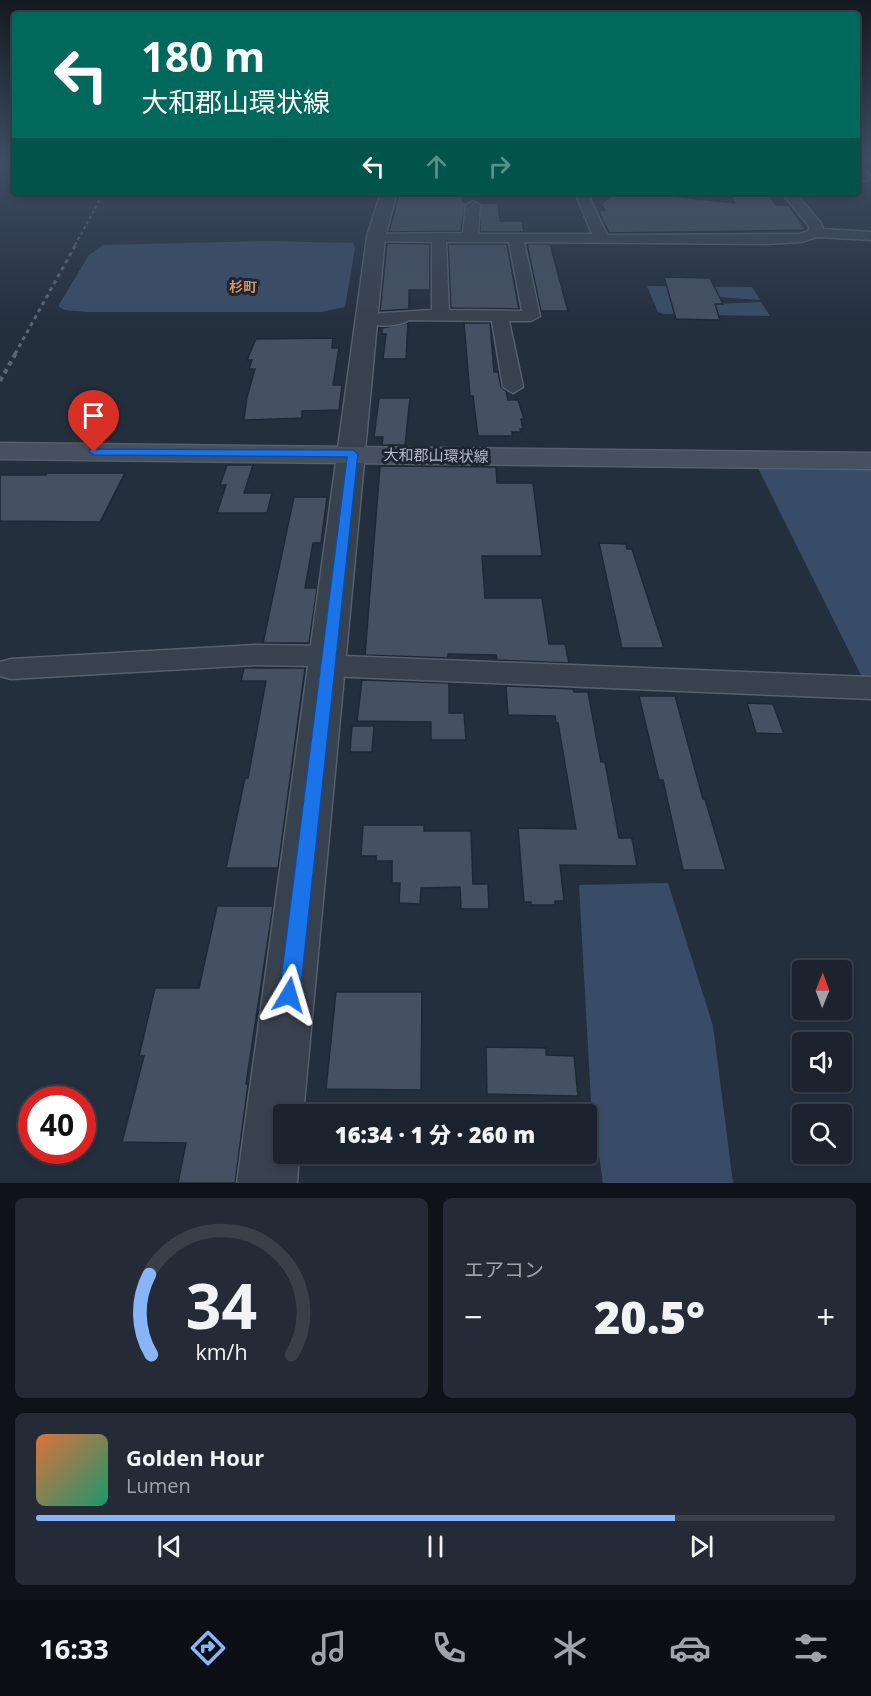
<!DOCTYPE html>
<html lang="ja">
<meta charset="utf-8">
<style>
:root{--surface:#1b232e;--page:#242b36;--text:#f1f3f6;--muted:#a0a4aa;--line:#39404a;--accent:#8ab4f8}
body{margin:0;font-family:"Open Sans","Noto Sans JP",sans-serif;background:var(--page);color:var(--text);height:100vh;display:flex;flex-direction:column;font-size:22px;white-space:nowrap}
*{box-sizing:border-box;margin:0}
p{font-size:20px;color:var(--muted)}
.icon{flex:none;width:33px;height:33px;fill:none;stroke:currentColor;stroke-width:2;stroke-linecap:round;stroke-linejoin:round}
.map{position:relative;height:1183px;overflow:hidden}
.details{display:flex;flex-direction:column;gap:15px;padding:15px;background:#0f1319;flex:1}
.details>*{flex:none}
.top-card{position:absolute;left:12px;top:12px;width:848px;height:183px;border-radius:6px;box-shadow:0 3px 9px #0003,0 0 0 2px var(--line);background:#00695c;color:#fff;overflow:hidden}
.needle{width:39px;rotate:1deg}
.controls{position:absolute;left:792px;top:960px;display:grid;gap:12px}
.controls a{display:grid;place-items:center;width:60px;height:60px;border-radius:6px;background:var(--surface);box-shadow:0 3px 9px #0003,0 0 0 2px var(--line);font-size:30px}
.speed{position:absolute;left:18px;top:1086px;display:flex;gap:12px;font-size:30px;font-weight:700;text-align:center}
.speed>*{display:grid;place-content:center;width:78px;height:78px;border-radius:50%;background:var(--surface);box-shadow:0 3px 9px #0003,0 0 0 2px var(--line);line-height:1}
.speed .limit{border:9px solid #d22;background:#fff;color:#111}
.pin{position:absolute;display:grid;place-items:center;width:51px;height:51px;color:#fff;margin:-62px -26px;border-radius:50% 50% 50% 0;rotate:-45deg;box-shadow:0 0 6px #0007}
.pin .icon{rotate:45deg}
.me{position:absolute;width:66px;margin:-33px;rotate:7deg;stroke-linejoin:round;filter:drop-shadow(0 0 4px #0008)}
.turn{display:flex;align-items:center;gap:21px;height:126px;padding:0 30px;font-size:27px}
.turn .icon{width:78px;height:78px;stroke-width:2.5}
.turn b{display:block;font-size:42px;line-height:51px}
.lanes{display:flex;align-items:center;height:57px;padding:0 30px;background:#0003;justify-content:center;gap:30px;direction:ltr}
.lanes .off{opacity:.35}
.big{font-size:45px;font-weight:800;line-height:1.1}
.details .tile{flex:1;display:flex;flex-direction:column;justify-content:center;gap:9px;min-width:0;padding:0 21px;border-radius:9px;background:var(--page)}
.details .dial{align-items:center;gap:0}
.dial svg{height:156px;overflow:visible;fill:none;stroke:var(--line);stroke-width:7;stroke-linecap:round;text-anchor:middle}
.dial text{fill:var(--text);stroke:none}
.song{display:flex;align-items:center;gap:18px}
.cover{width:72px;height:72px;border-radius:9px;background:linear-gradient(135deg,hsl(20 70% 55%),hsl(160 70% 35%))}
.played{height:6px;border-radius:3px;background:linear-gradient(90deg,var(--accent) 80%,var(--line) 80%)}
.keys{display:flex;justify-content:space-around;direction:ltr}
.heat{display:flex;justify-content:space-between;align-items:center;font-size:33px;direction:ltr}
.details .tiles{flex:1;display:grid;gap:15px;grid-template-columns:1fr 1fr}
.tile:last-child{grid-column:span 2}
.trip{position:absolute;left:273px;top:1104px;width:324px;height:60px;border-radius:6px;background:var(--surface);box-shadow:0 3px 9px #0003,0 0 0 2px var(--line);font-weight:800;line-height:60px;text-align:center}
.tab-bar{display:flex;height:96px;justify-content:space-around;align-items:center;background:#0b0e12;color:var(--muted)}
.tab-bar .icon{width:42px;height:42px}
.tab-bar .current{color:var(--accent)}
.tab-bar b{font-size:27px;color:var(--text)}
.map>svg:first-child{display:block}
.water{fill:#394c67}
.building{fill:#455162;stroke:#1f2835;stroke-width:1.5}
.lines{fill:none;stroke-linecap:round;stroke-linejoin:round}
.minor-casing{stroke:#565f6c;stroke-width:3}
.tertiary-casing{stroke:#565f6c;stroke-width:3}
.secondary-casing{stroke:#565f6c;stroke-width:3}
.minor{fill:#38414e;fill-rule:evenodd}
.tertiary{fill:#38414e;fill-rule:evenodd}
.secondary{fill:#465061;fill-rule:evenodd}
.rail-far2{stroke:#5a6575;stroke-width:2;stroke-dasharray:3 3;stroke-linecap:butt}
.rail-far1{stroke:#5a6575;stroke-width:3;stroke-dasharray:4 4;stroke-linecap:butt}
.rail{stroke:#5a6575;stroke-width:4;stroke-dasharray:4.5 4.5;stroke-linecap:butt}
.route{fill:#1a73e8;stroke:#114b97;stroke-width:1.5}
.labels{text-anchor:middle;dominant-baseline:central;stroke-width:6;stroke-linejoin:round;paint-order:stroke}
.far-neighbourhood-label{font-size:14px;font-weight:bold;fill:#d59563;stroke:#1d2633}
.street-label{font-size:15px;fill:#b4bcc9;stroke:#1d2633}
</style>
<div class="map">
<svg width="871" height="1183" viewBox="0 0 871 1183">
<rect width="100%" height="100%" fill="#242f3e"/>
<g class="water">
<polygon points="264,241 353,243 355,248 345,307 321,312 87,312 64,310 58,306 89,255 103,245"/>
<polygon points="647,286 752,287 760,300 689,295 693,305 761,302 770,316 663,314 658,312"/>
<polygon points="757,466 871,468 871,677 862,677"/>
<polygon points="668,883 713,1026 733,1183 603,1183 591,1101 579,885"/>
</g>
<g class="building">
<polygon points="637,192 735,203 729,192 768,192 776,205 789,205 806,230 609,233 598,210 605,210 601,204 614,193 634,195"/>
<polygon points="399,193 462,196 463,202 466,202 461,231 389,232"/>
<polygon points="480,203 498,203 500,221 522,221 524,232 480,232"/>
<polygon points="387,243 430,244 430,290 409,290 409,309 380,311"/>
<polygon points="448,244 507,244 519,309 451,308"/>
<polygon points="527,244 550,244 568,311 541,311"/>
<polygon points="664,277 710,278 723,304 715,304 720,320 676,319"/>
<polygon points="408,323 406,359 383,359 386,334 382,334 382,328"/>
<polygon points="464,323 490,323 494,372 498,372 501,387 506,391 508,400 518,400 524,419 521,419 523,429 520,429 521,432 512,432 512,436 478,436 473,396 470,396"/>
<polygon points="333,338 332,348 339,348 333,385 342,385 339,410 302,411 302,418 244,420 247,397 255,369 249,369 252,360 247,360 256,339"/>
<polygon points="379,398 410,398 405,445 382,445 383,437 374,437"/>
<polygon points="227,465 253,465 244,493 272,493 267,513 217,513 226,485 220,485"/>
<polygon points="380,466 496,467 497,483 533,483 542,556 482,556 485,598 542,598 549,644 565,644 569,663 497,660 496,655 448,654 448,658 365,655"/>
<polygon points="47,473 125,473 100,522 0,521 0,475 46,475"/>
<polygon points="294,497 327,497 321,543 313,543 305,588 317,588 309,643 263,643"/>
<polygon points="599,543 626,544 627,549 632,549 664,648 622,648"/>
<polygon points="244,668 305,668 278,868 226,868 245,778 248,778 266,681 241,681"/>
<polygon points="362,680 449,683 449,713 464,713 466,740 431,740 431,722 357,721"/>
<polygon points="506,686 573,689 574,692 588,692 601,762 605,762 619,838 632,838 637,866 560,865 564,901 555,901 555,905 531,905 531,902 524,902 518,828 576,829 558,723 556,723 555,716 508,715"/>
<polygon points="639,696 675,696 703,799 705,799 726,870 683,870 663,780 659,780"/>
<polygon points="747,703 773,704 784,734 756,733"/>
<polygon points="352,726 374,726 372,752 350,752"/>
<polygon points="363,825 424,825 424,831 471,831 473,884 488,884 489,909 461,909 460,887 421,888 420,904 399,903 400,883 392,883 392,861 376,861 376,856 361,856"/>
<polygon points="217,906 273,906 246,1084 248,1084 235,1183 178,1183 186,1143 122,1142 144,1056 139,1056 155,988 199,988"/>
<polygon points="336,992 422,992 421,1090 326,1089"/>
<polygon points="486,1047 546,1048 546,1055 574,1056 578,1096 487,1094"/>
</g>
<g class="lines">
<defs>
<g id="minor">
<polygon points="856,161 871,177 869,180 856,181"/>
<path d="M575,192H587L607,235L800,234L809,231V226L781,192H794L821,223L823,229L871,232V240L817,237L801,242L765,244L524,242L540,316L531,321H509L523,387L513,393L503,387L492,321L409,320C400,327 367,328 359,319L368,314L432,310V242L376,241L371,240V234L463,233L466,205L473,201L480,205L478,234H592ZM446,242H509L522,311L449,310Z"/>
<polygon points="255,645 329,646 339,649 343,656 871,677 871,699 328,676 318,673 313,666 255,665 11,679 0,676 0,662 11,659"/>
</g>
<polygon id="tertiary" points="381,192 397,192 385,237 303,1114 284,1114 284,1154 299,1154 297,1183 237,1183 367,237"/>
<polygon id="secondary" points="0,443 871,453 871,469 0,459"/>
</defs>
<use href="#minor" class="minor-casing"/>
<use href="#tertiary" class="tertiary-casing"/>
<use href="#secondary" class="secondary-casing"/>
<use href="#minor" class="minor"/>
<use href="#tertiary" class="tertiary"/>
<use href="#secondary" class="secondary"/>
<g class="rail-far2">
<polyline points="0,168 15,166"/>
<polyline points="75,245 104,192"/>
</g>
<polyline class="rail-far1" points="15,354 76,244"/>
<polyline class="rail" points="0,381 16,353"/>
</g>
<linearGradient id="sky" x2="0" y2="1"><stop stop-color="#141a22"/><stop offset="0.49" stop-color="#3f4d63"/><stop offset="1" stop-color="#3f4d63" stop-opacity="0"/></linearGradient>
<rect width="871" height="324" fill="url(#sky)"/>
<polygon class="route" points="90,449 353,450 358,454 300,995 296,1002 289,1005 282,1002 279,995 347,457 94,455 89,452"/>
<g class="labels">
<g class="far-neighbourhood-label">
<text x="243" y="286">杉町</text>
</g>
<g class="street-label">
<text transform="translate(436 455) rotate(1)">大和郡山環状線</text>
</g>
</g>
</svg>
<div class="controls">
<a><svg class="needle" viewBox="-14 -14 28 28"><path d="M0-13l5 13h-10z" fill="#e53935"/><path d="M0 13l5-13h-10z" fill="#a0a4aa"/></svg></a>
<a><svg class="icon" aria-label="sound" viewBox="0 0 24 24"><path d="M4 9h4l5-4v14l-5-4H4zM17 9q2 3 0 6"/></svg></a>
<a><svg class="icon" aria-label="search" viewBox="0 0 24 24"><circle cx="10" cy="10" r="6"/><path d="M15 15l6 6"/></svg></a>
</div>
<div class="speed"><div class="limit">40</div></div>
<div class="pin" style="left:94px;top:452px;background:#d93025"><svg class="icon" aria-label="arrive" viewBox="0 0 24 24"><path d="M6 21V4h12l-3 4 3 4H6"/></svg></div>
<svg class="me" style="left:289px;top:995px" viewBox="-20 -20 40 40"><path d="M0-17L14 15 0 8-14 15z" fill="#1a73e8" stroke="#fff" stroke-width="4"/></svg>
<div class="trip">16:34 · 1 分 · 260 m</div>
<div class="top-card">
<div class="turn"><svg class="icon" aria-label="left" viewBox="0 0 24 24"><path d="M17 20v-9H6M10 6l-5 5 5 5"/></svg><div><b>180 m</b>大和郡山環状線</div></div>
<div class="lanes"><svg class="icon" aria-label="left" viewBox="0 0 24 24"><path d="M17 20v-9H6M10 6l-5 5 5 5"/></svg><svg class="icon off" aria-label="ahead" viewBox="0 0 24 24"><path d="M12 20V5M6 11l6-6 6 6"/></svg><svg class="icon off" aria-label="right" viewBox="0 0 24 24"><path d="M7 20v-9h11M14 6l5 5-5 5"/></svg></div>
</div>
</div>
<section class="details">
<div class="tiles">
<div class="tile dial"><svg viewBox="0 0 100 80">
<path d="M14 69A42 42 0 1 1 86 69"/>
<path d="M14 69A42 42 0 0 1 13 28" stroke="#8ab4f8"/>
<text x="50" y="56" font-size="32" font-weight="700">34</text>
<text x="50" y="72" font-size="11">km/h</text>
</svg></div>
<div class="tile"><p>エアコン</p>
<div class="heat"><a>−</a><b class="big">20.5°</b><a>+</a></div>
</div>
<div class="tile">
<div class="song"><i class="cover"></i><div><b>Golden Hour</b><p>Lumen</p></div></div>
<div class="played"></div>
<div class="keys"><svg class="icon" aria-label="previous" viewBox="0 0 24 24"><path d="M18 5L8 12l10 7zM5 5v14"/></svg><svg class="icon" aria-label="pause" viewBox="0 0 24 24"><path d="M8 5v14M16 5v14"/></svg><svg class="icon" aria-label="next" viewBox="0 0 24 24"><path d="M6 5l10 7-10 7zM19 5v14"/></svg></div>
</div>
</div>
</section>
<nav class="tab-bar">
<b>16:33</b>
<svg class="icon current" aria-label="directions" viewBox="0 0 24 24"><path d="M12 3l9 9-9 9-9-9zM9 14v-3h6M13 9l2 2-2 2"/></svg>
<svg class="icon" aria-label="music" viewBox="0 0 24 24"><path d="M9 18V5l10-2v13"/><circle cx="6" cy="18" r="3"/><circle cx="16" cy="16" r="3"/></svg>
<svg class="icon" aria-label="phone" viewBox="0 0 24 24"><path d="M5 4h4l2 5-3 2q2 4 5 5l2-3 5 2v4C11 20 4 13 5 4z"/></svg>
<svg class="icon" aria-label="climate" viewBox="0 0 24 24"><path d="M12 3v18M4 7l16 10M4 17L20 7"/></svg>
<svg class="icon" aria-label="car" viewBox="0 0 24 24"><path d="M5 17H2v-5l4-1 3-4h7l3 4 3 1v5h-3M9 17h6M6 11h13"/><circle cx="7" cy="17" r="2"/><circle cx="17" cy="17" r="2"/></svg>
<svg class="icon" aria-label="filters" viewBox="0 0 24 24"><path d="M4 7h16M4 17h16"/><circle cx="9" cy="7" r="2"/><circle cx="15" cy="17" r="2"/></svg>
</nav>
